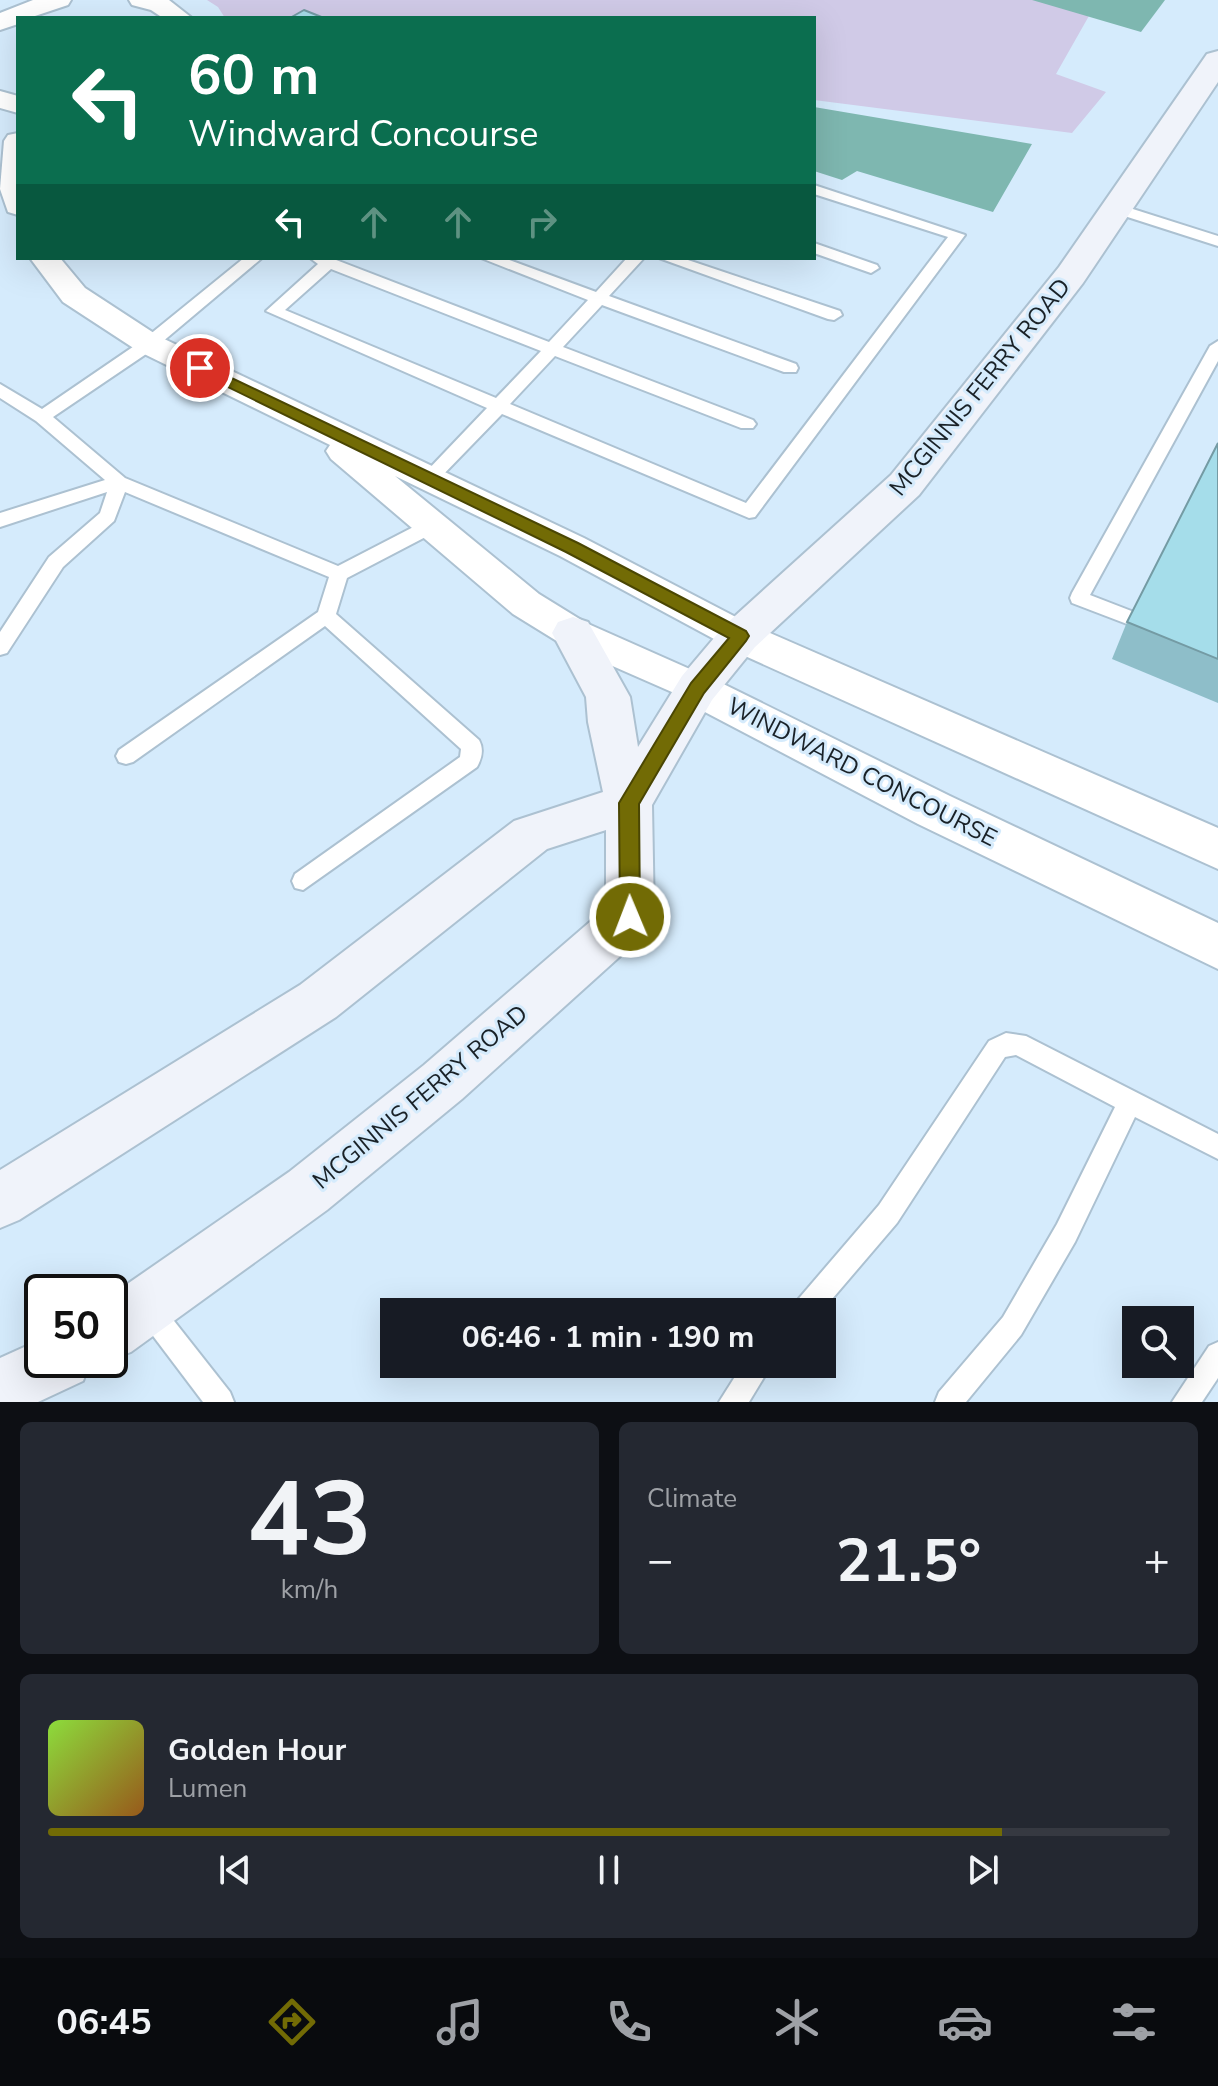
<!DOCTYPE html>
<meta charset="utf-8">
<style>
:root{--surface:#171b24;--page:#242831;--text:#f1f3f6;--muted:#9ea1a6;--line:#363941;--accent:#726b05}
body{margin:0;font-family:"Nunito Sans",sans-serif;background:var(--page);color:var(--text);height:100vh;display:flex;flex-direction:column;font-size:30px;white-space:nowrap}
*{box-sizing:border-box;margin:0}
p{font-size:26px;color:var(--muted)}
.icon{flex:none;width:44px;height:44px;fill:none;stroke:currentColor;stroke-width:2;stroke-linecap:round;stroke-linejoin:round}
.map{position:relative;height:1402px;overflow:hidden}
.panel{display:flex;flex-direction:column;gap:20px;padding:20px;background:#0d0f14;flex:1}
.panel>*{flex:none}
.banner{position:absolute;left:16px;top:16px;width:800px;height:244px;border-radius:0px;box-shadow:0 8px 32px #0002;background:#0b6e4f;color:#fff;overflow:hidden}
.controls{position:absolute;left:1122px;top:1306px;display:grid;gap:16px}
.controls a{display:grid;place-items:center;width:72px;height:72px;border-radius:0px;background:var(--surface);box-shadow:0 8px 32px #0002;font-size:40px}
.speed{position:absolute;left:24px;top:1274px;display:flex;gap:16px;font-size:40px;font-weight:700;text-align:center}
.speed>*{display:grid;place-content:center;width:104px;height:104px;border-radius:50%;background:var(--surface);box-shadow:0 8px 32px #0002;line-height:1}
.speed .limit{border:4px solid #111;border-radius:12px;background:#fff;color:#111}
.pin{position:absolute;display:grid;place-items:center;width:68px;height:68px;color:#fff;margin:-34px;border:4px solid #fff;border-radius:50%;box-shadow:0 2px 8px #0007}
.me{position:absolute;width:88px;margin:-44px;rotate:359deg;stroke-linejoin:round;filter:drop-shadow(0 0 6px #0008)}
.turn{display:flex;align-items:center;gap:28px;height:168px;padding:0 40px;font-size:36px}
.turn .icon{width:104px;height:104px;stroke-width:2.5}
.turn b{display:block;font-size:56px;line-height:68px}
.lanes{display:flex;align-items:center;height:76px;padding:0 40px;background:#0003;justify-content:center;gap:40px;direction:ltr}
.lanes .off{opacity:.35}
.big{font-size:60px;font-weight:700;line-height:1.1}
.panel .widget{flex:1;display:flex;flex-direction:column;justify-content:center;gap:12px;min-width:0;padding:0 28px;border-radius:12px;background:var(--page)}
.panel .dial{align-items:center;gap:0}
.dial b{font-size:104px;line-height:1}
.song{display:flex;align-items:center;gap:24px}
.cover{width:96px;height:96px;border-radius:12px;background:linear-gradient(135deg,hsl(90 70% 55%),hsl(30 70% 35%))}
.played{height:8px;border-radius:4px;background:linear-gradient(90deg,var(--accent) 85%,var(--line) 85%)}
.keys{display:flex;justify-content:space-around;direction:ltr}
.heat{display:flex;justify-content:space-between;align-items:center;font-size:44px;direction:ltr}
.panel .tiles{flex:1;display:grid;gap:20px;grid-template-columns:1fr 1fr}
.widget:last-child{grid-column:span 2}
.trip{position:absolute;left:380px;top:1298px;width:456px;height:80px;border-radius:0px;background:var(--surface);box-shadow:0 8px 32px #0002;font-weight:700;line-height:80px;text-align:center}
.menu{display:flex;height:128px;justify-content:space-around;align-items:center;background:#090b0e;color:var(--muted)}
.menu .icon{width:56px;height:56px}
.menu .active{color:var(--accent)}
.menu b{font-size:36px;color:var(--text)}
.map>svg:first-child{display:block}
.green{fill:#d0cae7}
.water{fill:#7eb7b0}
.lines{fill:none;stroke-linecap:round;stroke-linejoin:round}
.service-casing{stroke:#acc1d1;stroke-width:4}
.minor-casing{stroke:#acc1d1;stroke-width:4}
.tertiary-casing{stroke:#acc1d1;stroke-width:4}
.secondary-casing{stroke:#acc1d1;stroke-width:4}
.service{fill:#fff;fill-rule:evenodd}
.minor{fill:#fff;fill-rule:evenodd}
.tertiary{fill:#fff;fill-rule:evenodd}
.secondary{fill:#f0f3fa;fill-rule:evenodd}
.wall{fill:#8ebec9}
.building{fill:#a5ddea;stroke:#749ba4;stroke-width:2}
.route{fill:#726b05;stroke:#4a4603;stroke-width:2}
.labels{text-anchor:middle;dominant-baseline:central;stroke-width:6;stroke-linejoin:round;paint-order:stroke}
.street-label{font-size:24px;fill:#192127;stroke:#d5ebfc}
</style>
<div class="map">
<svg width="1218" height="1402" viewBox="0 0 1218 1402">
<rect width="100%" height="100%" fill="#d5ebfc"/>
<polygon class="green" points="207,0 1098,0 1056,74 1106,92 1072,133 814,100 814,18 225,18 218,7"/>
<g class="water">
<polygon points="1032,0 1165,0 1141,32"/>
<polygon points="814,107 1032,144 993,212 857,171 842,180 814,171"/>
</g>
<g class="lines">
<defs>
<g id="service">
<path d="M814,185L965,235L755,517L749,518L502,414L436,482H424L421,478L424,474L487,408L266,311L318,264L310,258H331L549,342L588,300L481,258H504L596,292L627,258H644L609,296L796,364L798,368L796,372H784L602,305L563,347L753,420L756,424L753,428H741L555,356L510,404L746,503L948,237L814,194ZM331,269L541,351L496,398L285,310Z"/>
<polygon points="1117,204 1218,236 1218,246 1112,212 1112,206"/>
<polygon points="814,243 877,265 879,268 871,273 814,253"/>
<path d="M244,258H262L155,348L53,417L125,478L338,566L425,521H437L440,526L437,531L347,578L336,614L479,740C484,749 482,758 477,767L303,890L295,888L292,881L295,874L460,757L461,749L325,626L133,762L126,764L119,762L116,756L119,750L318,612L329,577L125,492L114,521L63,567L7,653L0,655V632L49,557L100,513L107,492L0,527V513L105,480L36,421L0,398V384L42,409L143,340Z"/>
<polygon points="659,258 682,258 840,311 842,315 834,320 828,319"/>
<polygon points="1218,341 1218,361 1090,595 1134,612 1137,617 1134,622 1127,624 1072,603 1070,598 1072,593 1210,346"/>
<polygon points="1006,1033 1026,1036 1218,1134 1218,1159 1135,1117 1075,1242 1021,1335 966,1402 935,1402 939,1392 1003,1317 1057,1224 1115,1107 1016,1055 1005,1057 897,1223 821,1312 791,1312 795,1303 879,1205 989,1041"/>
<polygon points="147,1294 156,1298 230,1392 234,1402 203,1402 138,1316 134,1307 138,1298"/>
<polygon points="1218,1342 1218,1378 1202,1402 1172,1402 1209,1346"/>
<polygon points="743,1364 772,1364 749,1402 719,1402"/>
</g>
<g id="minor">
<polygon points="33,0 71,0 68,5 29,18 18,18 18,24 0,30 0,13"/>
<polygon points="129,0 169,0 192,18 163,18 151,10 132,5"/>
<polygon points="0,91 18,96 18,113 0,108"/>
<polygon points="18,133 18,215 8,212 0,189 4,141 8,135"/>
<polygon points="30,258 60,258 85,288 160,337 584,538 753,626 758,636 753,646 740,650 727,646 560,556 395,476 539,594 586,623 710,678 716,688 710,698 697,703 560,643 513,614 331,459 326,451 330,445 138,351 63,302"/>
</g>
<g id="tertiary">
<polygon points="740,620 1218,828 1218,869 725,647 719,636 725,625"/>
<polygon points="697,671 950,796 1218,923 1218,969 918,824 682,700 675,688 682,676"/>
</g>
<g id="secondary">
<polygon points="1218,51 1218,82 1083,283 919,495 755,647 712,700 652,805 654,917 647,932 462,1099 327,1210 131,1352 110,1360 110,1296 289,1172 424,1065 606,908 606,830 547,849 336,1017 19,1220 0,1228 0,1170 300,985 514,821 603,792 588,722 586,697 552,633 558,622 573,617 588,622 630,697 638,747 682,676 725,625 891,475 1059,267 1207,54"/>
<polygon points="42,1339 42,1360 91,1360 83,1381 38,1402 0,1402 0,1358"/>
</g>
</defs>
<use href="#service" class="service-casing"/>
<use href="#minor" class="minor-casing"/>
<use href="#tertiary" class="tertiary-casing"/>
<use href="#secondary" class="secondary-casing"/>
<use href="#service" class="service"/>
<use href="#minor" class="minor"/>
<use href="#tertiary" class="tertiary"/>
<use href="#secondary" class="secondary"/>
</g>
<polygon class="wall" points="1218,443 1218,703 1112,659 1127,622"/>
<g class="building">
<polygon points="304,10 324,18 290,18"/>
<polygon points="1218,443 1218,659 1127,622"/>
</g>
<polygon class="route" points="200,363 578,543 746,631 749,636 746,641 704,693 639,804 640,917 637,923 630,926 623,923 620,917 619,803 691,683 729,638 566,552 195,371 195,364"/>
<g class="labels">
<g class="street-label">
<text transform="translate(980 387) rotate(-51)">MCGINNIS FERRY ROAD</text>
<text transform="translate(862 772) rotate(27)">WINDWARD CONCOURSE</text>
<text transform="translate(420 1097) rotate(-40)">MCGINNIS FERRY ROAD</text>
</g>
</g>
</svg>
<div class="controls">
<a><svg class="icon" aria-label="search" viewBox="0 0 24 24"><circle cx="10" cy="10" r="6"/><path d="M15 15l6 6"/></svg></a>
</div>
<div class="speed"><div class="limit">50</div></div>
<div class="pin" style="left:200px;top:368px;background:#d93025"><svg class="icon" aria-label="arrive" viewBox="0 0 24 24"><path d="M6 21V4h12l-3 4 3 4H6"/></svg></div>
<svg class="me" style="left:630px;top:917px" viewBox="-20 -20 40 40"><circle r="17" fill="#726b05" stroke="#fff" stroke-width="3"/><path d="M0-11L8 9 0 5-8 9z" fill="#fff"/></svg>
<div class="trip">06:46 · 1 min · 190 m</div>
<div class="banner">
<div class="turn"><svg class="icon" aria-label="left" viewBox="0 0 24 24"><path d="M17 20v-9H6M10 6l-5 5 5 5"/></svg><div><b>60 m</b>Windward Concourse</div></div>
<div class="lanes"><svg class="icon" aria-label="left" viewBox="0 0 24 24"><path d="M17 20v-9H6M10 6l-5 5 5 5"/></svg><svg class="icon off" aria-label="ahead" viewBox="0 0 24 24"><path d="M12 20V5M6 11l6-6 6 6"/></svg><svg class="icon off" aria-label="ahead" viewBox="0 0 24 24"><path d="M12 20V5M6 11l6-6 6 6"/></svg><svg class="icon off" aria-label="right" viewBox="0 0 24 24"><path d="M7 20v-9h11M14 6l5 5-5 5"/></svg></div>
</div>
</div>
<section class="panel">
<div class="tiles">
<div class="widget dial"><b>43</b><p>km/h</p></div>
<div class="widget"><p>Climate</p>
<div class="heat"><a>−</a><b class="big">21.5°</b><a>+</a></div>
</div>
<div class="widget">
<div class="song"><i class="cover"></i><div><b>Golden Hour</b><p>Lumen</p></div></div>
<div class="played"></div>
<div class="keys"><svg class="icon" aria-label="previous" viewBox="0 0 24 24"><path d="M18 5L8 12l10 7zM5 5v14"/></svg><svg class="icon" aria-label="pause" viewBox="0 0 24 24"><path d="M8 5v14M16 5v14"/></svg><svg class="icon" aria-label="next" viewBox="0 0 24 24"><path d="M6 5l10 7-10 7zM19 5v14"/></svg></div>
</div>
</div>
</section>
<nav class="menu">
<b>06:45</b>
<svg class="icon active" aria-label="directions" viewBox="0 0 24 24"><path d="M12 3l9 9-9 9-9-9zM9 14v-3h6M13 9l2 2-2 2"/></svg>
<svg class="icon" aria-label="music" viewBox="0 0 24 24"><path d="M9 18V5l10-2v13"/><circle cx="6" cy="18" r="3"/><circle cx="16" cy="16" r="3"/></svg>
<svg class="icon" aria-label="phone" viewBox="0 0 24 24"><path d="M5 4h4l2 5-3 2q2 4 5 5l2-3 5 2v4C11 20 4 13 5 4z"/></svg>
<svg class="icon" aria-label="climate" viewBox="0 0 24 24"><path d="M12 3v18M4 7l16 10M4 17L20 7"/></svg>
<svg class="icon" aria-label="car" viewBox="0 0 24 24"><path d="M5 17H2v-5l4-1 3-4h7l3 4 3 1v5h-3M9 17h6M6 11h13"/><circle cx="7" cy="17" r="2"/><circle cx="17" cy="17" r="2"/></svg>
<svg class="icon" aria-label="filters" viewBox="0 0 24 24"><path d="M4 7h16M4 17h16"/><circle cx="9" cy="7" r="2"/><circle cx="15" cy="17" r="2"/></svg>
</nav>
